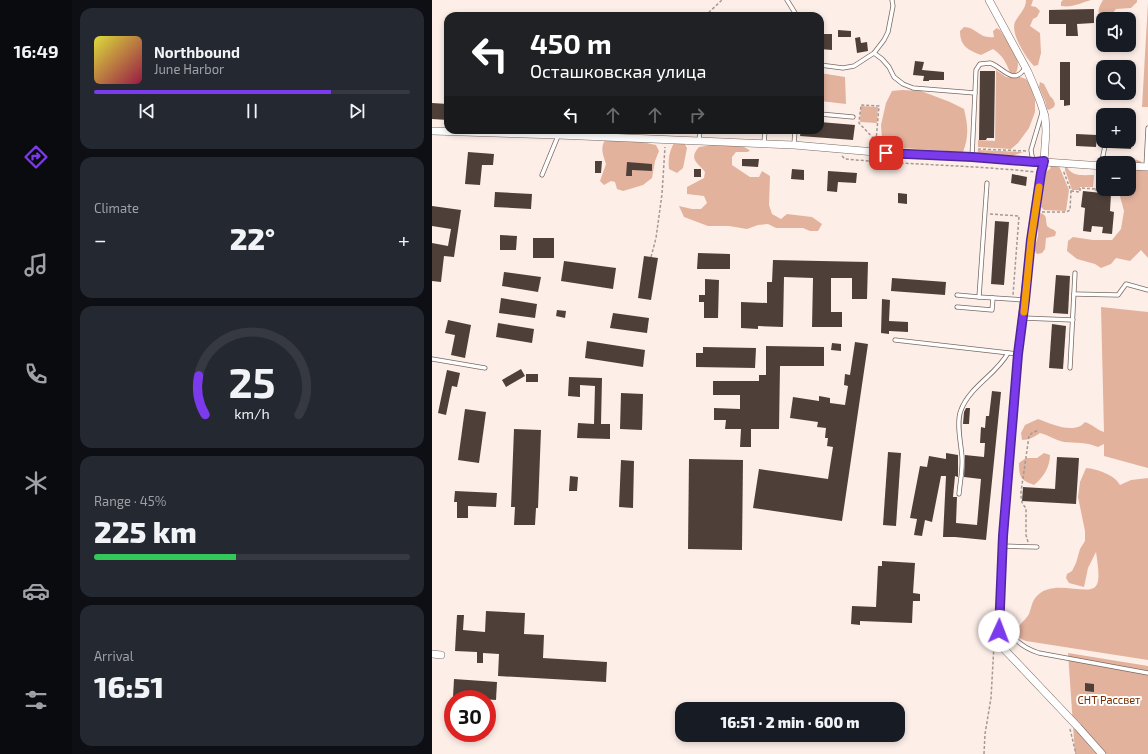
<!DOCTYPE html>
<meta charset="utf-8">
<style>
:root{--surface:#171b24;--page:#242831;--text:#f1f3f6;--muted:#9ea1a6;--line:#363941;--accent:#7c3aed}
body{margin:0;font-family:"Exo 2",sans-serif;background:var(--page);color:var(--text);height:100vh;display:flex;flex-direction:column;font-size:15px;white-space:nowrap}
*{box-sizing:border-box;margin:0}
p{font-size:13px;color:var(--muted)}
.icon{flex:none;width:22px;height:22px;fill:none;stroke:currentColor;stroke-width:2;stroke-linecap:round;stroke-linejoin:round}
.map{position:relative;flex:1;overflow:hidden}
.sheet{display:flex;flex-direction:column;gap:8px;padding:8px;background:#0d0f14;width:360px}
.sheet>*{flex:none}
.hud{position:absolute;left:12px;top:12px;width:380px;height:122px;border-radius:12px;box-shadow:0 2px 6px #0003;background:#202124;color:#fff;overflow:hidden}
.fabs{position:absolute;left:664px;top:12px;display:grid;gap:8px}
.fabs a{display:grid;place-items:center;width:40px;height:40px;border-radius:8px;background:var(--surface);box-shadow:0 2px 6px #0003;font-size:20px}
.speed{position:absolute;left:12px;top:690px;display:flex;gap:8px;font-size:20px;font-weight:700;text-align:center}
.speed>*{display:grid;place-content:center;width:52px;height:52px;border-radius:50%;background:var(--surface);box-shadow:0 2px 6px #0003;line-height:1}
.speed .limit{border:6px solid #d22;background:#fff;color:#111}
.pin{position:absolute;display:grid;place-items:center;width:34px;height:34px;color:#fff;margin:-17px;border-radius:8px;box-shadow:0 2px 6px #0006}
.me{position:absolute;width:44px;margin:-22px;rotate:2deg;stroke-linejoin:round;filter:drop-shadow(0 0 3px #0008)}
.turn{display:flex;align-items:center;gap:14px;height:84px;padding:0 20px;font-size:18px}
.turn .icon{width:52px;height:52px;stroke-width:2.5}
.turn b{display:block;font-size:28px;line-height:34px}
.lanes{display:flex;align-items:center;height:38px;padding:0 20px;background:#0003;justify-content:center;gap:20px;direction:ltr}
.lanes .off{opacity:.35}
.big{font-size:30px;font-weight:800;line-height:1.1}
.sheet .tile{flex:1;display:flex;flex-direction:column;justify-content:center;gap:6px;min-width:0;padding:0 14px;border-radius:12px;background:var(--page)}
.sheet .dial{align-items:center;gap:0}
.dial svg{height:104px;overflow:visible;fill:none;stroke:var(--line);stroke-width:7;stroke-linecap:round;text-anchor:middle}
.dial text{fill:var(--text);stroke:none}
.song{display:flex;align-items:center;gap:12px}
.cover{width:48px;height:48px;border-radius:6px;background:linear-gradient(135deg,hsl(60 70% 55%),hsl(340 70% 35%))}
.played{height:4px;border-radius:2px;background:linear-gradient(90deg,var(--accent) 75%,var(--line) 75%)}
.keys{display:flex;justify-content:space-around;direction:ltr}
.heat{display:flex;justify-content:space-between;align-items:center;font-size:22px;direction:ltr}
.charge{height:6px;border-radius:3px;background:linear-gradient(90deg,#34c759 45%,var(--line) 0)}
.trip{position:absolute;left:243px;top:702px;width:230px;height:40px;border-radius:12px;background:var(--surface);box-shadow:0 2px 6px #0003;font-weight:800;line-height:40px;text-align:center}
main{display:flex;flex:1;min-height:0}
.tab-bar{display:flex;flex-direction:column;width:72px;justify-content:space-around;align-items:center;background:#090b0e;color:var(--muted)}
.tab-bar .icon{width:28px;height:28px}
.tab-bar .active{color:var(--accent)}
.tab-bar b{font-size:18px;color:var(--text)}
.map>svg:first-child{display:block}
.green{fill:#e3b29d}
.building{fill:#4e4039}
.lines{fill:none;stroke-linecap:round;stroke-linejoin:round}
.lane-casing{stroke:#7a6a63;stroke-width:5}
.street-casing{stroke:#7a6a63;stroke-width:8}
.path{stroke:#a49994;stroke-width:1.5;stroke-dasharray:3 2;stroke-linecap:butt}
.lane{stroke:#fff;stroke-width:3.5}
.street{stroke:#fff;stroke-width:7}
.route-casing{stroke:#51269a;stroke-width:10}
.route{stroke:#7c3aed;stroke-width:7}
.slow{stroke:#f59e0b;stroke-width:7}
.labels{text-anchor:middle;dominant-baseline:central;stroke-width:4;stroke-linejoin:round;paint-order:stroke}
.park-label{font-size:11px;fill:#782d00;stroke:#fff}
</style>
<main>
<nav class="tab-bar">
<b>16:49</b>
<svg class="icon active" aria-label="directions" viewBox="0 0 24 24"><path d="M12 3l9 9-9 9-9-9zM9 14v-3h6M13 9l2 2-2 2"/></svg>
<svg class="icon" aria-label="music" viewBox="0 0 24 24"><path d="M9 18V5l10-2v13"/><circle cx="6" cy="18" r="3"/><circle cx="16" cy="16" r="3"/></svg>
<svg class="icon" aria-label="phone" viewBox="0 0 24 24"><path d="M5 4h4l2 5-3 2q2 4 5 5l2-3 5 2v4C11 20 4 13 5 4z"/></svg>
<svg class="icon" aria-label="climate" viewBox="0 0 24 24"><path d="M12 3v18M4 7l16 10M4 17L20 7"/></svg>
<svg class="icon" aria-label="car" viewBox="0 0 24 24"><path d="M5 17H2v-5l4-1 3-4h7l3 4 3 1v5h-3M9 17h6M6 11h13"/><circle cx="7" cy="17" r="2"/><circle cx="17" cy="17" r="2"/></svg>
<svg class="icon" aria-label="filters" viewBox="0 0 24 24"><path d="M4 7h16M4 17h16"/><circle cx="9" cy="7" r="2"/><circle cx="15" cy="17" r="2"/></svg>
</nav>
<section class="sheet">
<div class="tile">
<div class="song"><i class="cover"></i><div><b>Northbound</b><p>June Harbor</p></div></div>
<div class="played"></div>
<div class="keys"><svg class="icon" aria-label="previous" viewBox="0 0 24 24"><path d="M18 5L8 12l10 7zM5 5v14"/></svg><svg class="icon" aria-label="pause" viewBox="0 0 24 24"><path d="M8 5v14M16 5v14"/></svg><svg class="icon" aria-label="next" viewBox="0 0 24 24"><path d="M6 5l10 7-10 7zM19 5v14"/></svg></div>
</div>
<div class="tile"><p>Climate</p>
<div class="heat"><a>−</a><b class="big">22°</b><a>+</a></div>
</div>
<div class="tile dial"><svg viewBox="0 0 100 80">
<path d="M14 69A42 42 0 1 1 86 69"/>
<path d="M14 69A42 42 0 0 1 9 39" stroke="#7c3aed"/>
<text x="50" y="56" font-size="32" font-weight="700">25</text>
<text x="50" y="72" font-size="11">km/h</text>
</svg></div>
<div class="tile"><p>Range · 45%</p><b class="big">225 km</b><div class="charge"></div></div>
<div class="tile"><p>Arrival</p><b class="big">16:51</b></div>
</section>
<div class="map">
<svg width="716" height="754" viewBox="0 0 716 754">
<rect width="100%" height="100%" fill="#fdeee8"/>
<g class="green">
<path d="M594,0H601L599,6L604,7L608,11L605,17L601,19L598,26L608,33L609,53L606,65L602,66C594,58 578,33 583,22C587,14 594,9 594,0Z"/>
<path d="M631,0H659C648,3 640,8 629,6V2Z"/>
<path d="M671,0H705V2L699,8L684,9L676,19H671V20H669C665,10 666,9 671,0Z"/>
<polygon points="716,2 716,107 710,107"/>
<path d="M532,27C544,27 547,39 562,37L561,31L565,28L568,30C573,38 586,55 586,64C586,68 585,71 583,74L578,73C574,62 571,56 561,49L549,55C536,50 528,46 528,31Z"/>
<polygon points="564,70 574,77 579,78 588,77 594,79 597,83 603,100 603,112 597,128 586,143 579,149 546,147 546,140 563,141"/>
<polygon points="388,73 413,77 414,104 388,101"/>
<polygon points="608,82 612,84 618,96 621,99 623,104 622,107 617,110 615,109 613,101 607,87"/>
<path d="M470,90L489,91L518,102L532,109C536,126 537,136 531,152L469,148L450,139L449,125L454,103L460,91Z"/>
<polygon points="429,106 446,107 445,123 428,122"/>
<path d="M173,140L205,141L224,145L227,151L223,161L220,178L211,185L191,191L185,189L183,182L179,181L172,185L168,181L174,164C171,155 168,148 173,140Z"/>
<path d="M242,143H252L255,148L251,168L245,173L237,169C236,160 237,152 242,143Z"/>
<path d="M281,145C291,146 310,142 318,151L315,152H304L300,157V165L318,177H327L330,171L338,176L337,205L340,214L349,219L355,214L380,217L390,224L386,231H378L371,228H344L336,224L326,225L315,229L297,226H276L252,217L247,206L260,209H269L275,203L272,196L255,194V187L272,178L273,172C266,163 256,159 267,147Z"/>
<path d="M546,150L591,152C577,158 576,156 562,155C557,154 551,155 545,155Z"/>
<polygon points="702,159 708,161 716,168 716,258 709,250 698,261 684,258 679,264 669,268 663,264 645,259 635,251 636,241 641,237 661,240 680,240 689,229 692,211 686,189 697,189 697,163 688,163 689,161"/>
<polygon points="619,165 627,166 637,190 634,211 612,210 609,207 613,175 615,171 618,169"/>
<path d="M633,167H635C640,177 652,175 662,175L661,187H648L647,190H640L633,170Z"/>
<path d="M608,213C616,215 613,219 615,226C618,229 622,229 624,232L623,236L614,238L613,249L610,253L605,254C604,253 603,252 603,251C601,246 606,240 606,235C607,228 603,219 608,213Z"/>
<path d="M669,307L716,312V468L672,456V444L666,447C655,442 643,443 632,442C622,440 617,435 608,433C602,437 597,440 590,440L589,433L593,425L606,419C619,424 643,435 653,422C660,424 665,430 672,432Z"/>
<path d="M612,453L618,455C618,467 611,478 602,485C589,480 587,478 587,463L594,458H605Z"/>
<path d="M654,468C665,469 683,475 688,485L699,480L716,478V660L594,641L587,638C583,624 592,623 597,614C599,609 600,601 604,597C620,577 656,597 664,586C669,580 665,560 664,552L656,568L652,587L637,583L634,578L635,574L640,571L644,563L648,549L653,541V531L646,497L648,482Z"/>
<polygon points="636,653 716,666 716,754 643,754"/>
</g>
<g class="building">
<polygon points="662,9 662,23 645,24 646,36 634,36 634,24 617,24 617,10"/>
<polygon points="406,30 419,31 419,37 406,37"/>
<polygon points="389,34 400,34 400,50 388,49"/>
<polygon points="428,37 429,43 435,42 436,51 425,53 423,38"/>
<polygon points="483,61 492,62 490,70 512,72 512,80 497,80 497,81 491,81 492,76 481,75"/>
<polygon points="628,62 638,62 638,105 632,106 632,100 628,100"/>
<polygon points="548,71 563,71 562,138 555,138 554,140 547,140"/>
<polygon points="0,103 16,104 16,120 0,119"/>
<polygon points="388,122 423,125 421,140 368,136 369,130 388,130"/>
<polygon points="644,134 665,135 664,147 644,146"/>
<polygon points="679,141 700,141 699,149 678,148"/>
<polygon points="36,152 62,154 61,165 50,165 48,185 33,184"/>
<polygon points="310,159 327,159 326,167 310,166"/>
<polygon points="163,161 170,161 169,173 163,173"/>
<polygon points="195,162 220,164 220,171 200,170 200,176 194,176"/>
<rect x="262" y="169" width="7" height="8"/>
<polygon points="360,169 372,170 372,180 359,179"/>
<polygon points="396,171 425,173 424,183 406,182 405,192 395,191"/>
<polygon points="580,174 595,177 594,186 579,183"/>
<polygon points="651,191 679,194 678,211 682,212 680,234 670,233 671,227 660,226 659,232 651,231 653,208 649,207"/>
<polygon points="63,192 100,194 99,209 62,207"/>
<polygon points="466,193 475,194 475,204 466,203"/>
<polygon points="0,206 29,210 22,257 12,256 9,282 0,281 0,243 16,246 19,229 0,226"/>
<polygon points="563,221 577,222 572,285 559,284"/>
<polygon points="68,235 85,236 84,250 68,250"/>
<rect x="101" y="238" width="21" height="20"/>
<polygon points="266,253 298,254 298,269 265,269"/>
<polygon points="212,256 226,258 219,300 206,298"/>
<polygon points="341,260 436,262 435,299 420,299 420,278 399,278 399,312 410,312 410,327 380,327 381,278 352,277 351,327 326,326 326,329 309,328 309,302 335,303 335,282 340,282"/>
<polygon points="132,261 184,268 181,289 129,281"/>
<polygon points="72,272 109,277 106,292 70,286"/>
<polygon points="624,275 638,276 636,314 621,313"/>
<polygon points="460,278 514,282 513,295 459,291"/>
<polygon points="273,279 287,280 286,318 272,318 272,302 267,302 267,295 273,295"/>
<polygon points="69,298 105,304 103,318 67,313"/>
<polygon points="450,299 458,300 457,321 476,322 476,332 457,331 457,334 449,333"/>
<polygon points="125,310 134,311 133,318 124,316"/>
<polygon points="181,313 217,318 215,333 178,328"/>
<polygon points="16,320 39,325 33,358 19,355 23,335 13,333"/>
<polygon points="66,323 102,329 100,343 64,337"/>
<polygon points="620,324 634,326 631,369 617,368"/>
<polygon points="155,341 213,350 211,367 153,358"/>
<polygon points="423,342 436,344 410,521 321,508 327,469 396,479 401,447 395,446 396,438 393,438 394,428 385,427 386,422 358,418 361,397 387,401 387,396 398,398 398,403 413,405 416,386 412,385 413,374 418,375"/>
<polygon points="400,343 409,344 409,351 399,350"/>
<polygon points="334,346 392,347 392,366 348,366 347,429 319,429 319,447 308,447 309,429 293,429 294,420 282,420 282,408 308,409 308,395 281,395 281,381 327,381 327,375 334,375"/>
<polygon points="271,347 324,348 323,368 264,367 264,353 271,353"/>
<polygon points="89,369 93,376 74,387 70,380"/>
<polygon points="15,370 28,373 25,387 20,386 14,415 6,413"/>
<rect x="94" y="374" width="12" height="8"/>
<polygon points="137,377 170,378 169,424 178,424 178,439 145,438 146,423 162,424 163,386 148,385 148,397 136,396"/>
<polygon points="560,391 569,392 554,540 523,537 511,537 514,476 509,476 500,522 493,520 490,536 482,535 485,519 478,518 488,466 495,467 497,456 514,459 514,453 526,455 526,477 523,476 521,497 525,497 524,523 545,525 549,479 532,477 533,455 552,457 553,443 548,443 549,427 553,428 554,416 557,416"/>
<polygon points="189,393 211,394 210,430 188,429"/>
<polygon points="534,408 538,408 537,424 531,424 532,412"/>
<polygon points="33,409 54,412 47,463 26,460"/>
<polygon points="82,429 109,430 106,508 104,508 103,525 82,525 83,507 79,507"/>
<polygon points="456,452 469,453 464,526 451,525"/>
<polygon points="625,457 647,458 644,504 590,501 591,487 623,489"/>
<polygon points="257,459 311,460 310,550 256,549"/>
<polygon points="189,460 202,461 201,508 187,507"/>
<polygon points="138,476 146,477 145,491 137,491"/>
<polygon points="23,491 65,493 64,507 36,506 36,518 25,518 25,502 22,502"/>
<polygon points="450,561 483,563 481,593 488,594 488,601 481,601 480,623 428,621 428,625 419,624 420,606 444,607 446,566 450,566"/>
<polygon points="54,611 93,613 92,634 112,635 111,658 175,662 174,682 66,676 67,654 51,653 51,663 45,663 45,652 23,651 25,615 32,615 31,630 53,632"/>
<polygon points="22,679 65,682 64,700 21,697"/>
<polygon points="653,683 662,684 662,692 653,691"/>
</g>
<g class="lines">
<defs>
<g id="lane">
<polyline points="355,0 365,16"/>
<polyline points="442,53 450,59 457,67 462,77 471,84 481,88 543,93"/>
<polyline points="388,65 411,68 422,66 442,53 452,40 456,32 461,6 460,0"/>
<polyline points="388,114 421,117"/>
<polyline points="267,141 268,130"/>
<polyline points="332,143 333,130"/>
<polyline points="362,145 363,130"/>
<path d="M540,157L544,70L548,64C551,64 555,63 558,63C570,66 581,87 593,68"/>
<polyline points="602,160 600,156 599,150 610,113"/>
<polyline points="669,165 674,141"/>
<polyline points="714,167 716,128"/>
<polyline points="110,175 126,136"/>
<polyline points="555,183 547,297 592,300"/>
<polyline points="642,294 686,295 694,284 716,290"/>
<polyline points="525,295 547,297"/>
<polyline points="525,307 560,310 561,298"/>
<polyline points="591,318 641,320"/>
<polyline points="463,340 586,354"/>
<polyline points="0,359 53,368"/>
<polyline points="638,368 643,273"/>
<path d="M527,494C528,482 531,469 530,457C529,444 524,422 529,410C538,386 564,375 576,353"/>
<polyline points="571,546 605,547"/>
<path d="M569,615C577,635 586,646 607,653L716,673"/>
</g>
<g id="street">
<polyline points="557,0 596,72 602,86 608,101 613,116 614,131 612,161 609,173 599,240 586,354 581,413 572,527 568,597 567,631 568,642 572,649 646,727 670,754"/>
<polyline points="0,131 126,135 362,145 466,154 540,157 671,166"/>
<polyline points="697,166 716,167"/>
<polyline points="0,654 9,655"/>
</g>
</defs>
<use href="#lane" class="lane-casing"/>
<use href="#street" class="street-casing"/>
<g class="path">
<polyline points="273,16 290,0"/>
<polyline points="443,146 444,141 447,106 429,105 427,123 444,141"/>
<polyline points="546,149 594,151"/>
<path d="M410,156L413,159C477,165 540,165 603,172"/>
<polyline points="639,191 648,192 648,188 665,189"/>
<polyline points="664,191 666,173"/>
<polyline points="610,212 634,212 638,210 639,191 631,170"/>
<polyline points="558,214 587,216 581,295"/>
<polyline points="219,257 224,238 230,194 233,147"/>
<path d="M596,542L594,535V508C589,503 589,499 589,492L597,436L600,433L607,430"/>
<polyline points="638,729 644,754"/>
<polyline points="552,754 553,734 559,698 562,645"/>
</g>
<use href="#lane" class="lane"/>
<use href="#street" class="street"/>
</g>
<g class="lines">
<defs>
<polyline id="route" points="454,153 540,157 603,162 612,161 609,173 599,240 593,300 586,354 571,536 567,631"/>
</defs>
<use href="#route" class="route-casing"/>
<use href="#route" class="route"/>
<polyline class="slow" points="592,312 599,240 607,187"/>
</g>
<g class="labels">
<g class="park-label">
<text x="677" y="699">СНТ Рассвет</text>
</g>
</g>
</svg>
<div class="fabs">
<a><svg class="icon" aria-label="sound" viewBox="0 0 24 24"><path d="M4 9h4l5-4v14l-5-4H4zM17 9q2 3 0 6"/></svg></a>
<a><svg class="icon" aria-label="search" viewBox="0 0 24 24"><circle cx="10" cy="10" r="6"/><path d="M15 15l6 6"/></svg></a>
<a>+</a>
<a>−</a>
</div>
<div class="speed"><div class="limit">30</div></div>
<div class="pin" style="left:454px;top:153px;background:#d93025"><svg class="icon" aria-label="arrive" viewBox="0 0 24 24"><path d="M6 21V4h12l-3 4 3 4H6"/></svg></div>
<svg class="me" style="left:567px;top:631px" viewBox="-20 -20 40 40"><circle r="19" fill="#fff"/><path d="M0-13L10 11 0 6-10 11z" fill="#7c3aed"/></svg>
<div class="trip">16:51 · 2 min · 600 m</div>
<div class="hud">
<div class="turn"><svg class="icon" aria-label="left" viewBox="0 0 24 24"><path d="M17 20v-9H6M10 6l-5 5 5 5"/></svg><div><b>450 m</b>Осташковская улица</div></div>
<div class="lanes"><svg class="icon" aria-label="left" viewBox="0 0 24 24"><path d="M17 20v-9H6M10 6l-5 5 5 5"/></svg><svg class="icon off" aria-label="ahead" viewBox="0 0 24 24"><path d="M12 20V5M6 11l6-6 6 6"/></svg><svg class="icon off" aria-label="ahead" viewBox="0 0 24 24"><path d="M12 20V5M6 11l6-6 6 6"/></svg><svg class="icon off" aria-label="right" viewBox="0 0 24 24"><path d="M7 20v-9h11M14 6l5 5-5 5"/></svg></div>
</div>
</div>
</main>
